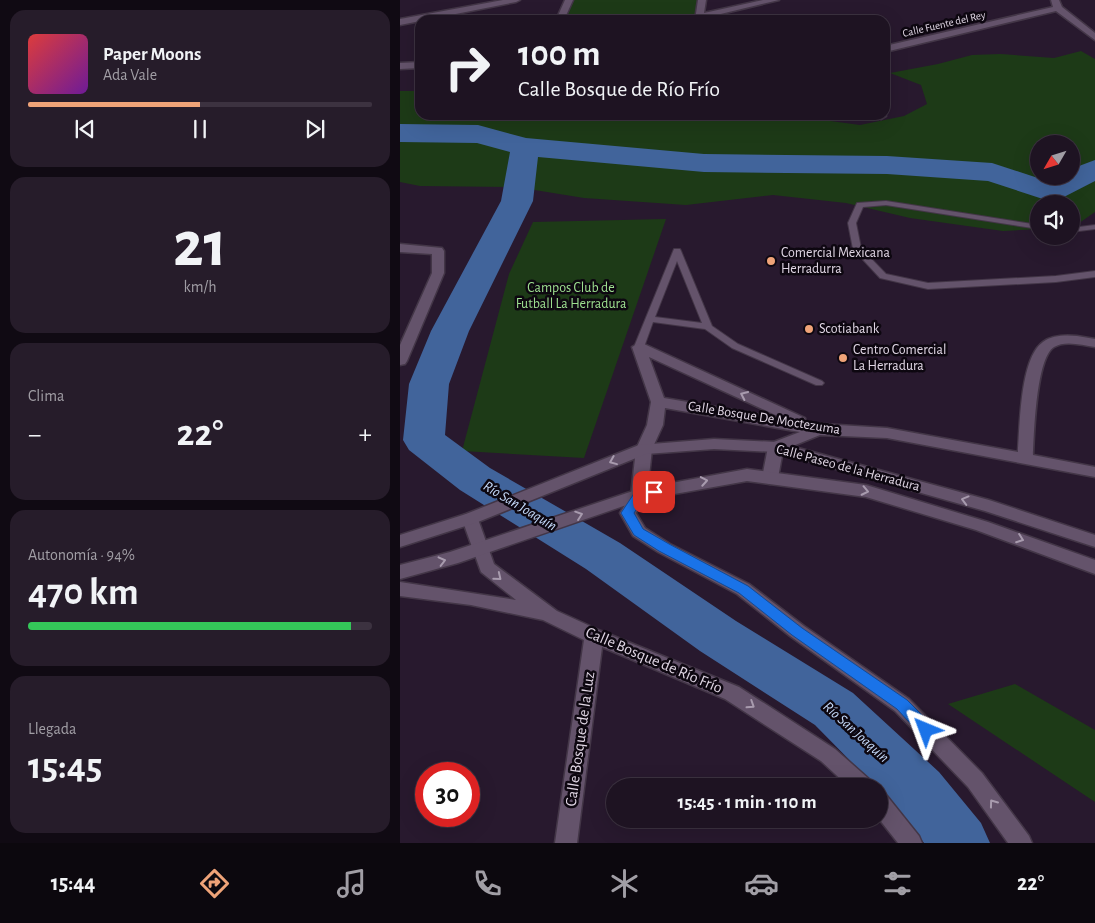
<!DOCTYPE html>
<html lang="es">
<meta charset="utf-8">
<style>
:root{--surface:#1e1322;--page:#261c2a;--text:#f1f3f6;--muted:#a19ea5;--line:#3c3240;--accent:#efa378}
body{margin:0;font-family:"Alegreya Sans",sans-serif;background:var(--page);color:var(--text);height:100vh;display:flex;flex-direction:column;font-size:19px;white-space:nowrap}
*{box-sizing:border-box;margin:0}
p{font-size:16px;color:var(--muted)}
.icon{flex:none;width:28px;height:28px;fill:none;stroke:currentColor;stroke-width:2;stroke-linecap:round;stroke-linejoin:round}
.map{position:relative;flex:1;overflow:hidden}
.details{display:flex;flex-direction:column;gap:10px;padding:10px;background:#100a13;width:400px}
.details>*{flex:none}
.guide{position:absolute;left:15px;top:15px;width:475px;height:105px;border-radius:15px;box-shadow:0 5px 20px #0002,0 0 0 1px var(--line);background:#1e1322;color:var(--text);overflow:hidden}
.needle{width:32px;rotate:231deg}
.controls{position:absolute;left:630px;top:135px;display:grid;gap:10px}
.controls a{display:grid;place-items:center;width:50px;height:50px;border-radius:50%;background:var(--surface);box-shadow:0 5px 20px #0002,0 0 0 1px var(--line);font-size:25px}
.speed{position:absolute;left:15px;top:762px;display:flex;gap:10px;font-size:25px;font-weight:700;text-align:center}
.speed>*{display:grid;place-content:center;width:65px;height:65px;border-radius:50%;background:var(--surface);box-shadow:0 5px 20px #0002,0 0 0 1px var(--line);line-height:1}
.speed .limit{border:8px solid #d22;background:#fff;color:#111}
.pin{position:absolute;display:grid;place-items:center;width:42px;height:42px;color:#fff;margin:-21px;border-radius:10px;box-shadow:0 2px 8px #0006}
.me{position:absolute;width:55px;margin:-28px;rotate:316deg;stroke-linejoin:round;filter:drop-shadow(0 0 4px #0008)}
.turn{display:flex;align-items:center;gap:18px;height:105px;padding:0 20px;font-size:22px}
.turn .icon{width:65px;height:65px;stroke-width:2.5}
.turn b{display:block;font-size:35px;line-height:42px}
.big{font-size:38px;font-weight:700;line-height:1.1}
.details .tile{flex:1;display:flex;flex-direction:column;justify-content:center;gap:8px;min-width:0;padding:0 18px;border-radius:15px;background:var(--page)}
.details .dial{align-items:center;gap:0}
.dial b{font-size:65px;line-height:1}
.song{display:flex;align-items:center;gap:15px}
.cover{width:60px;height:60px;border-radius:8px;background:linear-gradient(135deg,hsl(0 70% 55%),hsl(280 70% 35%))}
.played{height:5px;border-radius:2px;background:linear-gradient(90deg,var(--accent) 50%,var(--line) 50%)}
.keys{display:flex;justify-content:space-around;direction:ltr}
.heat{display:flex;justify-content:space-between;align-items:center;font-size:28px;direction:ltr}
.charge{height:8px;border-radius:4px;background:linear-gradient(90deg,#34c759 94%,var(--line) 0)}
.trip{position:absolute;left:206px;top:778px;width:282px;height:50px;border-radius:25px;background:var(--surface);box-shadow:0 5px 20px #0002,0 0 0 1px var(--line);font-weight:700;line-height:50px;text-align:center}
.tab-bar{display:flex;height:80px;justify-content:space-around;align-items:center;background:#0c080e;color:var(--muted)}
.tab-bar .icon{width:35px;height:35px}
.tab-bar .active{color:var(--accent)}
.tab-bar b{font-size:22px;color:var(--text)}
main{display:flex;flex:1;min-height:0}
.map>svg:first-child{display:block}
.green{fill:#1d3a17;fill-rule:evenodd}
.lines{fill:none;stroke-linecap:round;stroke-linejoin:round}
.river{fill:#41649b;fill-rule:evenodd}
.service-casing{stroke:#433647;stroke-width:2}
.minor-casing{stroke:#433647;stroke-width:3}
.secondary-casing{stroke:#433647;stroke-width:3}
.service{fill:#64536b;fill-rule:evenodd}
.minor{fill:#64536b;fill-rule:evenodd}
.secondary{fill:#64536b;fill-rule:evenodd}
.oneway{stroke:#a89bae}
.route{fill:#1a73e8;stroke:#114b97}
.poi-dot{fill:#efa378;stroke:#0d0710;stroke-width:2}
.labels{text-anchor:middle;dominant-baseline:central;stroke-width:5;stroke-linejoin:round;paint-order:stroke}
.far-street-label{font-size:11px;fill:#e0d6e4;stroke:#0d0710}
.poi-label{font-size:14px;fill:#e0d6e4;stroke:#0d0710;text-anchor:start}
.park-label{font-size:14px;fill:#9ee090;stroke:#0d0710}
.street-label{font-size:14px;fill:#e0d6e4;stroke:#0d0710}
.water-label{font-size:15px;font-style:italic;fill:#c4d9f9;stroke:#0d0710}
.near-street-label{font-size:16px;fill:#e0d6e4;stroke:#0d0710}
</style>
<main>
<section class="details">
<div class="tile">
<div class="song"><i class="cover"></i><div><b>Paper Moons</b><p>Ada Vale</p></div></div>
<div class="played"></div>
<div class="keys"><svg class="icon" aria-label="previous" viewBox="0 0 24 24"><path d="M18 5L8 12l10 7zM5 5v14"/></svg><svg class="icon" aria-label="pause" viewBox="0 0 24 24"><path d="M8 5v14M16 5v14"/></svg><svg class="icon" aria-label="next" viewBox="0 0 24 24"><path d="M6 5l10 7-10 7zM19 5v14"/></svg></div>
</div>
<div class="tile dial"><b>21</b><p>km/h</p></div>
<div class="tile"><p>Clima</p>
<div class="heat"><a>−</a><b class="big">22°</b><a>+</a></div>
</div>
<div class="tile"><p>Autonomía · 94%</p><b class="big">470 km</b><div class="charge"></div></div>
<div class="tile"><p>Llegada</p><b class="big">15:45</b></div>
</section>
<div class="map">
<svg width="695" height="843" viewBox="0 0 695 843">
<rect width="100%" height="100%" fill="#28192e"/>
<g class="green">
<polygon points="172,0 301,0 297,20 163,20"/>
<path d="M681,51L695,59V212L672,228L671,204H639V229L603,231L510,218L446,203L373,195L286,205L184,198L116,187L20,186L0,182V91H20V115H386L460,125L504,116L527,104L521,85L490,73L538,64L572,55L601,54L654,58ZM639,144H671V176H639Z"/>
<polygon points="266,219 184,458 62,451 109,274 133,222"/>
<polygon points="615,684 695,730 695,802 548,704"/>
</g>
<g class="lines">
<polygon class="river" points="0,124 78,125 126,138 304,154 487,156 592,163 647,181 657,176 671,176 671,169 695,160 695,181 660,199 649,201 588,181 487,174 304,172 138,157 133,201 69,331 49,384 45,435 90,468 220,543 336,621 453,693 539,772 581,823 590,843 524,843 499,810 480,791 480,786 475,786 415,725 300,651 186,569 60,490 9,450 3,440 9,384 31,331 101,201 110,152 77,143 0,142"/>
<defs>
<g id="service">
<polygon points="486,201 639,225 639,229 486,205 463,207 456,223 461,248 486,274 528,283 656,276 695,271 695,277 656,282 528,289 480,278 453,249 448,223 457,203"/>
<polygon points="695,225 695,229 671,232 671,228"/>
<path d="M274,249H280L281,251L312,326L338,344L422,381L424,383L422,385H416L332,348L305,329L253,322L244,347L239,350L236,349L234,347ZM277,261L302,323L255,317Z"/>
</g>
<g id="minor">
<polygon points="103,0 120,0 116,2 0,25 0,19"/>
<polygon points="165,0 173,0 164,20 156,20"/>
<polygon points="298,0 306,0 304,13 363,0 379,0 304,18 303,20 295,20"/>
<polygon points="651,0 659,0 662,7 695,33 695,40 656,11 485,52 485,46 653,7"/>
<polygon points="20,62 20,68 0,69 0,63"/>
<polygon points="474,115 485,115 486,116 481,119"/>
<polygon points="0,244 42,248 44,251 44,273 7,361 5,364 0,365 0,345 32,273 32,254 0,252"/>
<path d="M677,336L695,339V347C682,345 665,340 654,347C636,358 634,434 633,455L695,467V477L487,438L420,435L383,450L378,478L376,482L370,484L364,482L362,478L368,447L371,443L400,432L265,408L263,425L252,449L247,495L236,513L245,528L270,544L349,584L404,626L509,699L582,773L629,836L632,843H608L568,787L495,711L390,636L337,594L258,552L233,536L220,513L231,495L236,449L247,425L251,402L232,347L239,343L244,344L405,418L406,423L487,428L618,452C620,426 620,358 643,342C652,335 666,335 677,336ZM249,357L382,418L264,398Z"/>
<polygon points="70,513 76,515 78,519 94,564 157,611 201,631 339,687 435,749 469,779 472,786 448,786 421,761 325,699 202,647 177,843 155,843 184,640 143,620 71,605 0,596 0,582 116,600 81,572 62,519 64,515"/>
<polygon points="480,793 487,796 519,836 522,843 498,843 479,819"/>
</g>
<g id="secondary">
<polygon points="314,439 376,442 589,500 695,535 695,547 585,511 376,452 314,449 246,454 78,522 0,547 0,535 66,514 239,445"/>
<polygon points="347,469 466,485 588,522 695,560 695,574 576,530 466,497 347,481 241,500 58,563 0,579 0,565 50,552 239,489"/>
</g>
</defs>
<use href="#service" class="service-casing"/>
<use href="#minor" class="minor-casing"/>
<use href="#secondary" class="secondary-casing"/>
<use href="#service" class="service"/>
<use href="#minor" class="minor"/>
<use href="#secondary" class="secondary"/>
</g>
<defs><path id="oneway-chevron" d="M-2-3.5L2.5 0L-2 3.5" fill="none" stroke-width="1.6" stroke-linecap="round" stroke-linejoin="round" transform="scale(1.25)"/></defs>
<g class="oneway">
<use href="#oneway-chevron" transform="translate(344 395) rotate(-155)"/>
<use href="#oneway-chevron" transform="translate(213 461) rotate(158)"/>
<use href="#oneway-chevron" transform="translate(304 481) rotate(-10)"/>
<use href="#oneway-chevron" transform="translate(465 491) rotate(12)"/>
<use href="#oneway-chevron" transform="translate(565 500) rotate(-165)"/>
<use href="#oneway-chevron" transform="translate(179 515) rotate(-19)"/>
<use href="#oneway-chevron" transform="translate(620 539) rotate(20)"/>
<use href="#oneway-chevron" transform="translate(42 561) rotate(-14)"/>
<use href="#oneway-chevron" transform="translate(98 577) rotate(39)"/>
<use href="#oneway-chevron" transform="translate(351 705) rotate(33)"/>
<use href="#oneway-chevron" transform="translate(593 803) rotate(-126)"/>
</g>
<polygon class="route" points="254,487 259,489 260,492 259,495 243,499 234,513 243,529 269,544 348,586 402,628 507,700 532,725 534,730 532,735 526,737 521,735 497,709 392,635 339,593 259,551 234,535 221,513 235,492"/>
<g class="poi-dot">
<circle cx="371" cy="261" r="5"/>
<circle cx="409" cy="329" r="5"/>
<circle cx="443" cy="358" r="5"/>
</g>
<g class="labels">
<g class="far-street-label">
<text transform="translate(544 24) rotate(-13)">Calle Fuente del Rey</text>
</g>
<g class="poi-label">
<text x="381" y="253">Comercial Mexicana<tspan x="381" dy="16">Herradurra</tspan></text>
<text x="419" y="329">Scotiabank</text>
<text x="453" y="350">Centro Comercial<tspan x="453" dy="16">La Herradura</tspan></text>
</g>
<g class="park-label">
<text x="171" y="288">Campos Club de<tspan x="171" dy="16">Futball La Herradura</tspan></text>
</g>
<g class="street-label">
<text transform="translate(364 418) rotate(9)">Calle Bosque De Moctezuma</text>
<text transform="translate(448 468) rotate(15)">Calle Paseo de la Herradura</text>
</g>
<g class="water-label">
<text transform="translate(120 506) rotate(31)">Río San Joaquín</text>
<text transform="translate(456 732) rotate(42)">Río San Joaquín</text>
</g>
<g class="near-street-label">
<text transform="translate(254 660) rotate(23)">Calle Bosque de Río Frío</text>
<text transform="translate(180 739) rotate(-82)">Calle Bosque de la Luz</text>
</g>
</g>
</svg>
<div class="controls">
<a><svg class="needle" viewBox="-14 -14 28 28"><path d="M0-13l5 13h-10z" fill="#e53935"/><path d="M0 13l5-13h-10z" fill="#a19ea5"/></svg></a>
<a><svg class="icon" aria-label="sound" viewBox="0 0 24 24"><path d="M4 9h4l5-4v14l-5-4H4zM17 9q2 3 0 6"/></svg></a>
</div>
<div class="speed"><div class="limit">30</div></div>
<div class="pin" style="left:254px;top:492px;background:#d93025"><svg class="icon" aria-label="arrive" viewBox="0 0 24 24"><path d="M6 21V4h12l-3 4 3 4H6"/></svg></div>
<svg class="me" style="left:526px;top:730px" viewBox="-20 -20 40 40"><path d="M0-17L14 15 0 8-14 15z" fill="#1a73e8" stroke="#fff" stroke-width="4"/></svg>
<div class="trip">15:45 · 1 min · 110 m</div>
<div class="guide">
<div class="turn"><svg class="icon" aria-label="right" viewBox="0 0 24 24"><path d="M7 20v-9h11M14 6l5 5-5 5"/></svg><div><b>100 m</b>Calle Bosque de Río Frío</div></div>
</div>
</div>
</main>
<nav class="tab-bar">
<b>15:44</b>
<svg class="icon active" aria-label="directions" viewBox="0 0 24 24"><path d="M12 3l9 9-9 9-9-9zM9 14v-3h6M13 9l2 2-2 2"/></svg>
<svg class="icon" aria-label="music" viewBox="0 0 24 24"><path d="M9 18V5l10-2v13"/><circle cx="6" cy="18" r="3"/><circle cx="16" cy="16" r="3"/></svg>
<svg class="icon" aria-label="phone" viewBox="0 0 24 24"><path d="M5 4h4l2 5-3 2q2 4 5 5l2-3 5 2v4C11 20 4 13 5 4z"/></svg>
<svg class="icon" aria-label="climate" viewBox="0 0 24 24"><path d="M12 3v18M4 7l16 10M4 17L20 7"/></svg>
<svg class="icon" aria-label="car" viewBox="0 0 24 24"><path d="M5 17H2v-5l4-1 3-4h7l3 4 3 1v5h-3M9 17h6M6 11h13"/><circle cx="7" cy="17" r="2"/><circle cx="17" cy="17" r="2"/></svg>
<svg class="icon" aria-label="filters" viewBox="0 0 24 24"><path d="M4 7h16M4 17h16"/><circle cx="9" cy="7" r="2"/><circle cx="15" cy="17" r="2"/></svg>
<b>22°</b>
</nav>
